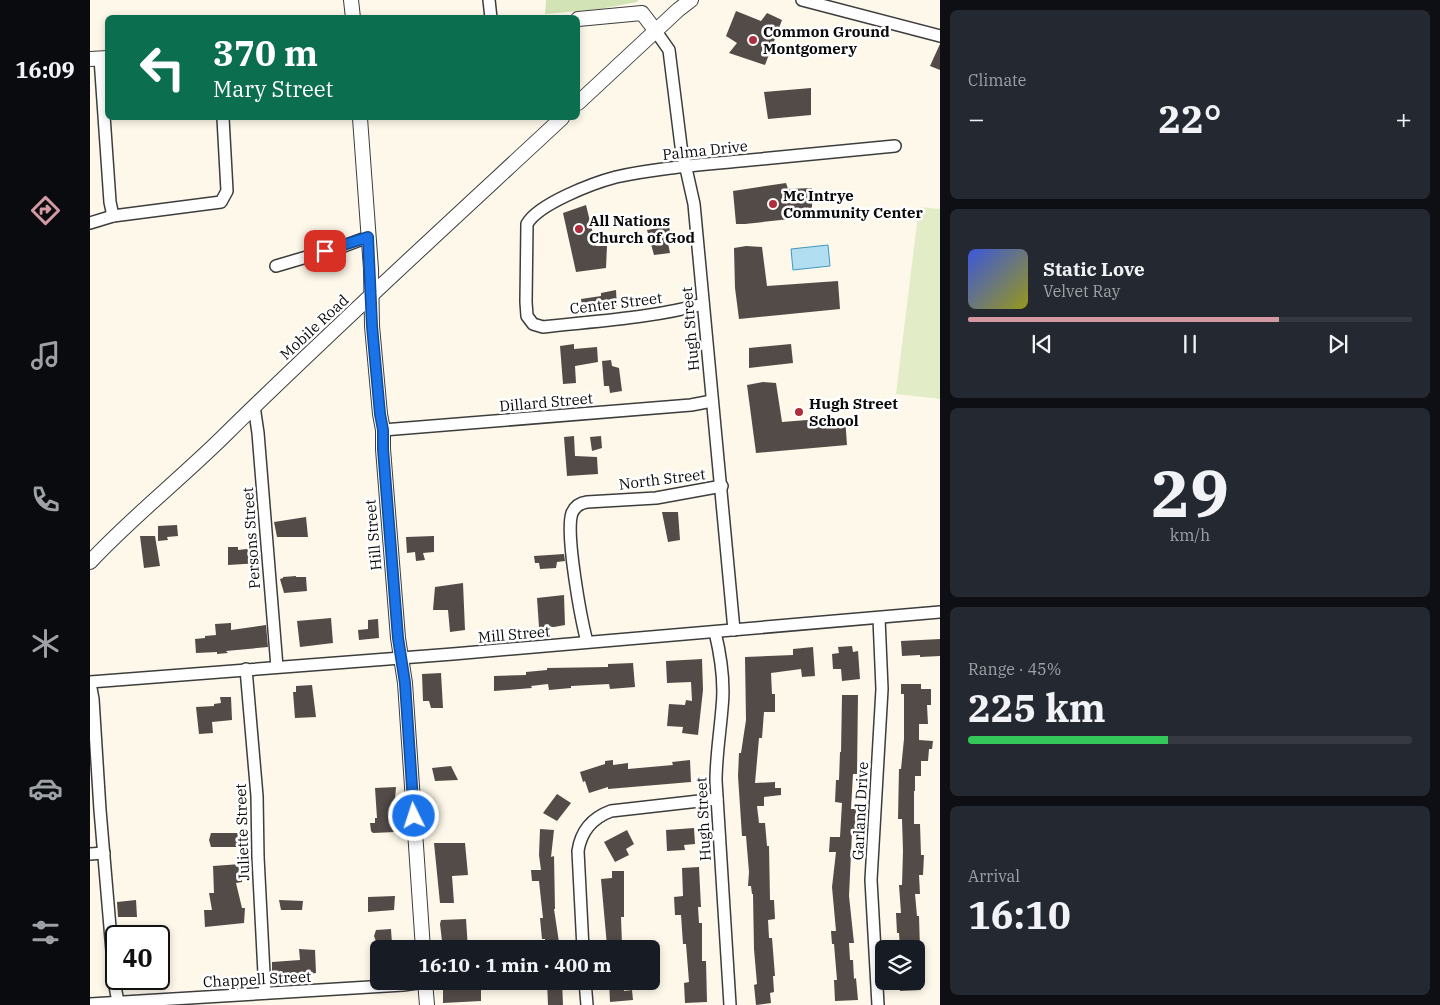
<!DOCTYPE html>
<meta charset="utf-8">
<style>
:root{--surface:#171b24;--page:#242831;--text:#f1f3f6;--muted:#9ea1a6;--line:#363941;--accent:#d39aa3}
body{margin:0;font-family:"IBM Plex Serif",serif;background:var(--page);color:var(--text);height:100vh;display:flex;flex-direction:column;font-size:19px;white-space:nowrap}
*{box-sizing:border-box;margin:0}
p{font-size:16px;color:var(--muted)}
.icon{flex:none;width:28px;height:28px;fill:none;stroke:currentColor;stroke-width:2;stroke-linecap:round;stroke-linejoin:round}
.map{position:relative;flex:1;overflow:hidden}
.sheet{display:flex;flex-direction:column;gap:10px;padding:10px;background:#0d0f14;width:500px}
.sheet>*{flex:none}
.hud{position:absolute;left:15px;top:15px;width:475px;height:105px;border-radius:8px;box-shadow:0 2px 8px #0003;background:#0b6e4f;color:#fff;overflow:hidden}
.controls{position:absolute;left:785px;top:940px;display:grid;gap:10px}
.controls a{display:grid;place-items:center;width:50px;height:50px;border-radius:8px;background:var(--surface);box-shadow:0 2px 8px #0003;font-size:25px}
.speed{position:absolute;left:15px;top:925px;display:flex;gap:10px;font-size:25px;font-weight:700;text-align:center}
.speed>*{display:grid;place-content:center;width:65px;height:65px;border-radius:50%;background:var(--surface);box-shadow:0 2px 8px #0003;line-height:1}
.speed .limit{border:2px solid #111;border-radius:8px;background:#fff;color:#111}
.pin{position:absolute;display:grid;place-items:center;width:42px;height:42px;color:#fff;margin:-21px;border-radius:10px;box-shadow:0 2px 8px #0006}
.me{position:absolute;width:55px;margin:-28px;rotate:356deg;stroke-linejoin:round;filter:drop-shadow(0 0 4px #0008)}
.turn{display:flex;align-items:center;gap:18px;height:105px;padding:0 25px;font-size:22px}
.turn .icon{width:65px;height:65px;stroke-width:2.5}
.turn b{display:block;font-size:35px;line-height:42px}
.big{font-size:38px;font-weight:700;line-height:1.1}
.sheet .tile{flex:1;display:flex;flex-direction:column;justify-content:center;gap:8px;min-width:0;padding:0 18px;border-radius:8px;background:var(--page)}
.sheet .dial{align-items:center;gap:0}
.dial b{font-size:65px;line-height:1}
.song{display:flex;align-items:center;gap:15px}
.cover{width:60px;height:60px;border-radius:8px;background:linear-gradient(135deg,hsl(230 70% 55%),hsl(60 70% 35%))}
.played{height:5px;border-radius:2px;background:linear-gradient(90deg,var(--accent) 70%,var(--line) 70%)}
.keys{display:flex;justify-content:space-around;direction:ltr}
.heat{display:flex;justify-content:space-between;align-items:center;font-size:28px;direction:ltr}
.charge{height:8px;border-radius:4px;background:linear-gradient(90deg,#34c759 45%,var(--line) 0)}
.trip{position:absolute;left:280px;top:940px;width:290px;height:50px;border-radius:8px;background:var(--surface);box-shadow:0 2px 8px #0003;font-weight:700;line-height:50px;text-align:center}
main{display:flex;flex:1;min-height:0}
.tab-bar{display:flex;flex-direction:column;width:90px;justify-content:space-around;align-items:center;background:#090b0e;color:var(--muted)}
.tab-bar .icon{width:35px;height:35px}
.tab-bar .current{color:var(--accent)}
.tab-bar b{font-size:22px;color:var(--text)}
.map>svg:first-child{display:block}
.green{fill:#d2e4b6}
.pitch{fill:#e2ecc7}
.water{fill:#b2def1;stroke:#3f97c2}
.building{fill:#524b48}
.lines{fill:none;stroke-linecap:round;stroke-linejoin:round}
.minor-casing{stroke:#3d3d3d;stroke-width:14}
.tertiary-casing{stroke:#3d3d3d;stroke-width:16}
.minor{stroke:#fff;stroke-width:11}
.tertiary{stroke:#fff;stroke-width:14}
.route-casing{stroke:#114b97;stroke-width:12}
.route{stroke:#1a73e8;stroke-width:9}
.poi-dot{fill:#ae2e3e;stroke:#fff;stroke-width:2}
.labels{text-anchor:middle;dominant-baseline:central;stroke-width:5;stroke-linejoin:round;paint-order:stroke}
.poi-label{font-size:15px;font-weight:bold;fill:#0a0a0a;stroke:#fff;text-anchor:start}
.street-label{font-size:15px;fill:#0a0a0a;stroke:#fff}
</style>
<main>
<nav class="tab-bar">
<b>16:09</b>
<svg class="icon current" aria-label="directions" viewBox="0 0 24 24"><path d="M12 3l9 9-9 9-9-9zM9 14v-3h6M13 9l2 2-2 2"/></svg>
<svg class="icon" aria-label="music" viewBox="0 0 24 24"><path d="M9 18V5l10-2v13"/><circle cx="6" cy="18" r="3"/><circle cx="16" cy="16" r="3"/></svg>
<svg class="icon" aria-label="phone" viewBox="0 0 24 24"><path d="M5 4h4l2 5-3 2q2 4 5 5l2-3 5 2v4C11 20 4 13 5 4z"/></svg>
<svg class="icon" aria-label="climate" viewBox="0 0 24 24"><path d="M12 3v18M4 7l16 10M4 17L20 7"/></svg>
<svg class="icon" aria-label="car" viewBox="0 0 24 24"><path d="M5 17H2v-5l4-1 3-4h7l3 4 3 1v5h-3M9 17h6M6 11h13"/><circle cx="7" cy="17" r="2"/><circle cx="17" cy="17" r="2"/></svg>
<svg class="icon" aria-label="filters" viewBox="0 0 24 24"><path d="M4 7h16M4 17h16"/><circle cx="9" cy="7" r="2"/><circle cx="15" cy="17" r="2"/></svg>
</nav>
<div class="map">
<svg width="850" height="1005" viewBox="0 0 850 1005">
<rect width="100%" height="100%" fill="#fdf8e9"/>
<polygon class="green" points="456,0 548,0 547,2 510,9 455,14"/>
<polygon class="pitch" points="829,207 850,209 850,399 806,394"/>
<polygon class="water" points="738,245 740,266 703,270 701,249"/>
<g class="building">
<polygon points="646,11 671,21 677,13 692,20 675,65 639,53 647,43 636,36"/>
<polygon points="850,44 850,70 840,66"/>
<polygon points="721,88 721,115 678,119 674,92"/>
<polygon points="696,183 698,189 722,188 722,215 700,219 655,224 646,224 643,191"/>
<polygon points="496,205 506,246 517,246 516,268 486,272 473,213"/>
<polygon points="579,226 581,238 577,238 580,253 564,255 557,230"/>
<polygon points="656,246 672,247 677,286 748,281 750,309 649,319 645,288 644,248"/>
<polygon points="526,290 527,308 493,312 491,299 511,296 511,293"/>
<polygon points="484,344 484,349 507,347 508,362 485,366 486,383 473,384 470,346"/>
<polygon points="701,344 703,363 659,368 659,348"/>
<polygon points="521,360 522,366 529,368 532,391 520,393 519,386 514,386 512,361"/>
<polygon points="673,382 686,383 692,422 755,417 757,445 666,453 657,385"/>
<polygon points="484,436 485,456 507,457 508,474 477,476 474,437"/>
<polygon points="511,436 512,448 502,451 500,437"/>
<polygon points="572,512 588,512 590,540 578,542"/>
<polygon points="216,517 218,537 187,537 184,522"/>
<polygon points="87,525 88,536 77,537 78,540 68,541 68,526"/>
<polygon points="50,536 65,536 70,566 54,568"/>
<polygon points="344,536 344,552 333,553 335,560 326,561 325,552 317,553 316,537"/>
<polygon points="138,547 148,547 148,550 166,548 166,551 170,551 169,563 138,565"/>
<polygon points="474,554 475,561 467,562 466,568 450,569 449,563 445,563 444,556"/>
<polygon points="206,576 206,577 216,577 217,591 194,593 190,579 193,578 193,577"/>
<polygon points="373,583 375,630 360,632 358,610 343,610 345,587"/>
<polygon points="474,595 475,625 464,627 449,627 447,598"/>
<polygon points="241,618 243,643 210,647 207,621"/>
<polygon points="288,619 289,638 269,640 268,630 278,629 278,620"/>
<polygon points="141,623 141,630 176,625 178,647 136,651 138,653 127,654 127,652 106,653 105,639 115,638 115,636 126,635 125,624"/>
<polygon points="850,639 850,656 830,657 830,655 812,656 811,641"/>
<polygon points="762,646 763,652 768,651 770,679 752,681 751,669 743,669 742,654 749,653 748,647"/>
<polygon points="723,647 725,676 712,677 711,669 681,673 682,694 685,694 685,712 674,712 672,738 669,738 665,783 685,782 685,788 691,788 691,795 674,797 674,806 667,806 669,823 675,823 677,846 679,846 680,900 684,900 685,919 678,920 679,938 682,938 685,976 683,976 684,992 680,993 681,1003 666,1005 664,985 667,984 664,949 663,894 662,894 661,886 658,886 659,872 656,836 652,836 648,776 649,753 651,753 656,720 655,657 703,655 703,649"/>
<polygon points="612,659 613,690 608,735 592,733 593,727 577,726 579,704 595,705 596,700 602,701 601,682 577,683 576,661"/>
<polygon points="543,663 545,687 520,689 519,684 481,686 481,688 459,690 458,684 441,686 442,688 404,691 404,676 436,675 436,672 457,670 457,668 518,667 518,664"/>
<polygon points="351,673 353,708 341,708 339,701 333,701 332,674"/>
<polygon points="811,684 831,684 831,689 841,689 841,705 837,705 838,724 829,724 829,740 843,741 842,749 839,749 838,761 831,761 831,776 825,776 825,791 824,791 824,824 830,824 831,855 834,855 833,875 829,875 830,894 825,894 827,916 829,916 830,949 810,949 809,933 807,933 806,913 811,913 809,885 812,885 813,851 812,819 808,819 809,769 811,769 814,739 814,694 811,694"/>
<polygon points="222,685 226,717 205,718 203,692 206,692 206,686"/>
<polygon points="752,695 768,695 767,774 763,774 761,809 766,809 765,832 762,832 759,896 764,943 759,943 760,960 763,960 764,979 766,978 768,1000 745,1001 744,980 747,980 744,944 742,944 741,931 746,931 742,887 746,852 739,852 740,837 750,837 752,803 745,802 746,780 749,780 750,752 751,752"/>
<polygon points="130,697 141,697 142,720 122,722 123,733 109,734 106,707 124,706 124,704 131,703"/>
<polygon points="523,760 523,765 538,763 538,769 583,765 582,762 600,760 601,782 518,789 518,787 499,793 495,781 493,782 490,772 515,764 515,761"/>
<polygon points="361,766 368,780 345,781 342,768"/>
<polygon points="306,787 303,824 305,832 283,833 281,831 280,823 285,823 285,818 287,818 285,788"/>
<polygon points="467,794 481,803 467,821 453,813"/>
<polygon points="604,828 605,844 594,845 595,850 577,851 576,830"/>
<polygon points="450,829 464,830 461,857 464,856 465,909 464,909 470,949 455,949 455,939 452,939 450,918 453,918 449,881 442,881 441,870 451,870 449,855"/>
<polygon points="537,830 544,844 536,849 539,855 525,862 514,842"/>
<polygon points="121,833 150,833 150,847 121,847 119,840"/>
<polygon points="344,843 375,843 378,875 362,876 364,903 350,903"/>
<polygon points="151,864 152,882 146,883 152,908 155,908 154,923 115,927 114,910 122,910 119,893 124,893 123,866"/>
<polygon points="609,867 611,907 608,907 609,923 612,923 612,961 616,961 617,1002 595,1003 594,983 599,982 596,944 593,944 591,915 585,915 584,897 593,896 592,868"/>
<polygon points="522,871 534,871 534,917 531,917 532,945 517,946 511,879 522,878"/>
<polygon points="305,896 304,910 278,912 278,897"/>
<polygon points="46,900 47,917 28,917 27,902"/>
<polygon points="189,900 213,901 212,910 191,910"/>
<polygon points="376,919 378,949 350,949 350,941 352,941 350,924 351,920"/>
<polygon points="301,929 302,944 287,944 284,936 286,930"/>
<polygon points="209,949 225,950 226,973 182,978 182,962 210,960"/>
<polygon points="830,980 831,990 810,991 810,981"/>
<polygon points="361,981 391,981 391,1001 353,1003 353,990 362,990"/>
<polygon points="457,981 472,981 473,1005 458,1005"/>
<polygon points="519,981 534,981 534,991 542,990 543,1000 520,1002"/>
</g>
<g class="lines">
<defs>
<g id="minor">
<polyline points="399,0 401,18"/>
<polyline points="712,0 850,36"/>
<polyline points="565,30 579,50 591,146 604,204 644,630"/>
<polyline points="10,58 20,202 23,216"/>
<polyline points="0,223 23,216 131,202 137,191 133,118"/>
<polyline points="186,266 254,246 278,237"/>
<path d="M613,304C562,318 506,321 453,327L443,324L437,316L436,302L437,224C448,204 503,183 526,177C567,168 609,165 650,161C702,156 754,151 805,146"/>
<polyline points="164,406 168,433 187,667"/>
<polyline points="293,430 601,405 622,401"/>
<path d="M625,632C631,657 635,682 632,708C630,733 626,757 626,781L640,1005"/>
<path d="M497,642C491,619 475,533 482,513C485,506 490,503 497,502L566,498L632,486"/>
<polyline points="156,669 167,796 168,857 175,993"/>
<polyline points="0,682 363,654 850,612"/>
<polyline points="0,683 3,699 10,810 25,986 28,1002"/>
<polyline points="0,854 14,853"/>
<path d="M493,949L488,851C491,831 502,818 521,811L627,799"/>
<polyline points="495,981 497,1005"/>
<polyline points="0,1004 313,985 335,982"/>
<polyline points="788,1005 781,880 792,689 789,618"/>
</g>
<g id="tertiary">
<polyline points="261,0 263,18"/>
<polyline points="488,19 552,13 565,30"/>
<polyline points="0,59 18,58"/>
<polyline points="488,103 588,10 601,0"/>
<polyline points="270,118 281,269 282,326 290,414 293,430 293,449 308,638 315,683 333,949"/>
<path d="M0,562C43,516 93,477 138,432C247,325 360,222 472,118"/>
<polyline points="335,981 337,1005"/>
</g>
</defs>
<use href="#minor" class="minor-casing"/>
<use href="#tertiary" class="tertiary-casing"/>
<use href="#minor" class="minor"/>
<use href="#tertiary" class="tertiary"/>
</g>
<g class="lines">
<defs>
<polyline id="route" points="235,251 278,237 282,326 290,414 293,430 293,449 308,638 315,683 324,816"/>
</defs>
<use href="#route" class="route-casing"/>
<use href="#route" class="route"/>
</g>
<g class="poi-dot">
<circle cx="663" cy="40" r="5"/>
<circle cx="683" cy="204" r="5"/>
<circle cx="489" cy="229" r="5"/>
<circle cx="709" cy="412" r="5"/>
</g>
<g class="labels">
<g class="poi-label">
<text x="673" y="31">Common Ground<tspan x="673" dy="17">Montgomery</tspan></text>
<text x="693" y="195">Mc Intrye<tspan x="693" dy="17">Community Center</tspan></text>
<text x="499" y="220">All Nations<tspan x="499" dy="17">Church of God</tspan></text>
<text x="719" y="403">Hugh Street<tspan x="719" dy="17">School</tspan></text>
</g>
<g class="street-label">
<text transform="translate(615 150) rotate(-6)">Palma Drive</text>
<text transform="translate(526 303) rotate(-7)">Center Street</text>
<text transform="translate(224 327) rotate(-43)">Mobile Road</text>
<text transform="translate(600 329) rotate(-95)">Hugh Street</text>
<text transform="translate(456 402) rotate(-5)">Dillard Street</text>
<text transform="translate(572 479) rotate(-7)">North Street</text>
<text transform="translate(283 535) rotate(-95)">Hill Street</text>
<text transform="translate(161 538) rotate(-94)">Persons Street</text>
<text transform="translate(424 634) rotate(-5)">Mill Street</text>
<text transform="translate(770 811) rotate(-87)">Garland Drive</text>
<text transform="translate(613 819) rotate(-93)">Hugh Street</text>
<text transform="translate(152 832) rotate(-92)">Juliette Street</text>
<text transform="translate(167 979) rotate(-3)">Chappell Street</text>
</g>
</g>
</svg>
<div class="controls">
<a><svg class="icon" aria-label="layers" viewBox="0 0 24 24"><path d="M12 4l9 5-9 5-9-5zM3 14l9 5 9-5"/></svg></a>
</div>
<div class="speed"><div class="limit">40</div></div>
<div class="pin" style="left:235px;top:251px;background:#d93025"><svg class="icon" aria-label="arrive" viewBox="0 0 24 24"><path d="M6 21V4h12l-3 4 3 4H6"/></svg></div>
<svg class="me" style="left:324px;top:816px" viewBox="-20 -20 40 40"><circle r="17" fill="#1a73e8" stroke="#fff" stroke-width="3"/><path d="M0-11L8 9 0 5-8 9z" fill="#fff"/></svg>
<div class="trip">16:10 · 1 min · 400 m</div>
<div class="hud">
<div class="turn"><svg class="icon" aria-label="left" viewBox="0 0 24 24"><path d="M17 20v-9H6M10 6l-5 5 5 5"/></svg><div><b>370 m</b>Mary Street</div></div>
</div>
</div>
<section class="sheet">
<div class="tile"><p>Climate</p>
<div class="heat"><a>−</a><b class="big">22°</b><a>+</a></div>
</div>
<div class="tile">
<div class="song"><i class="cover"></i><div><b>Static Love</b><p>Velvet Ray</p></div></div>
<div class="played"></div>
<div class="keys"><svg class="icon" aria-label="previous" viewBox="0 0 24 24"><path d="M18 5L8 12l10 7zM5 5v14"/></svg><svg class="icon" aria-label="pause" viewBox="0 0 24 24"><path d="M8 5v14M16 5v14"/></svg><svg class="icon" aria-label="next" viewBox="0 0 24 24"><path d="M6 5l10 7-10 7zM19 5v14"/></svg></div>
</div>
<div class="tile dial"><b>29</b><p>km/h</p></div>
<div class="tile"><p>Range · 45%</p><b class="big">225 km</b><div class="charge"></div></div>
<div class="tile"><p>Arrival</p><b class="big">16:10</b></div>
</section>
</main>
